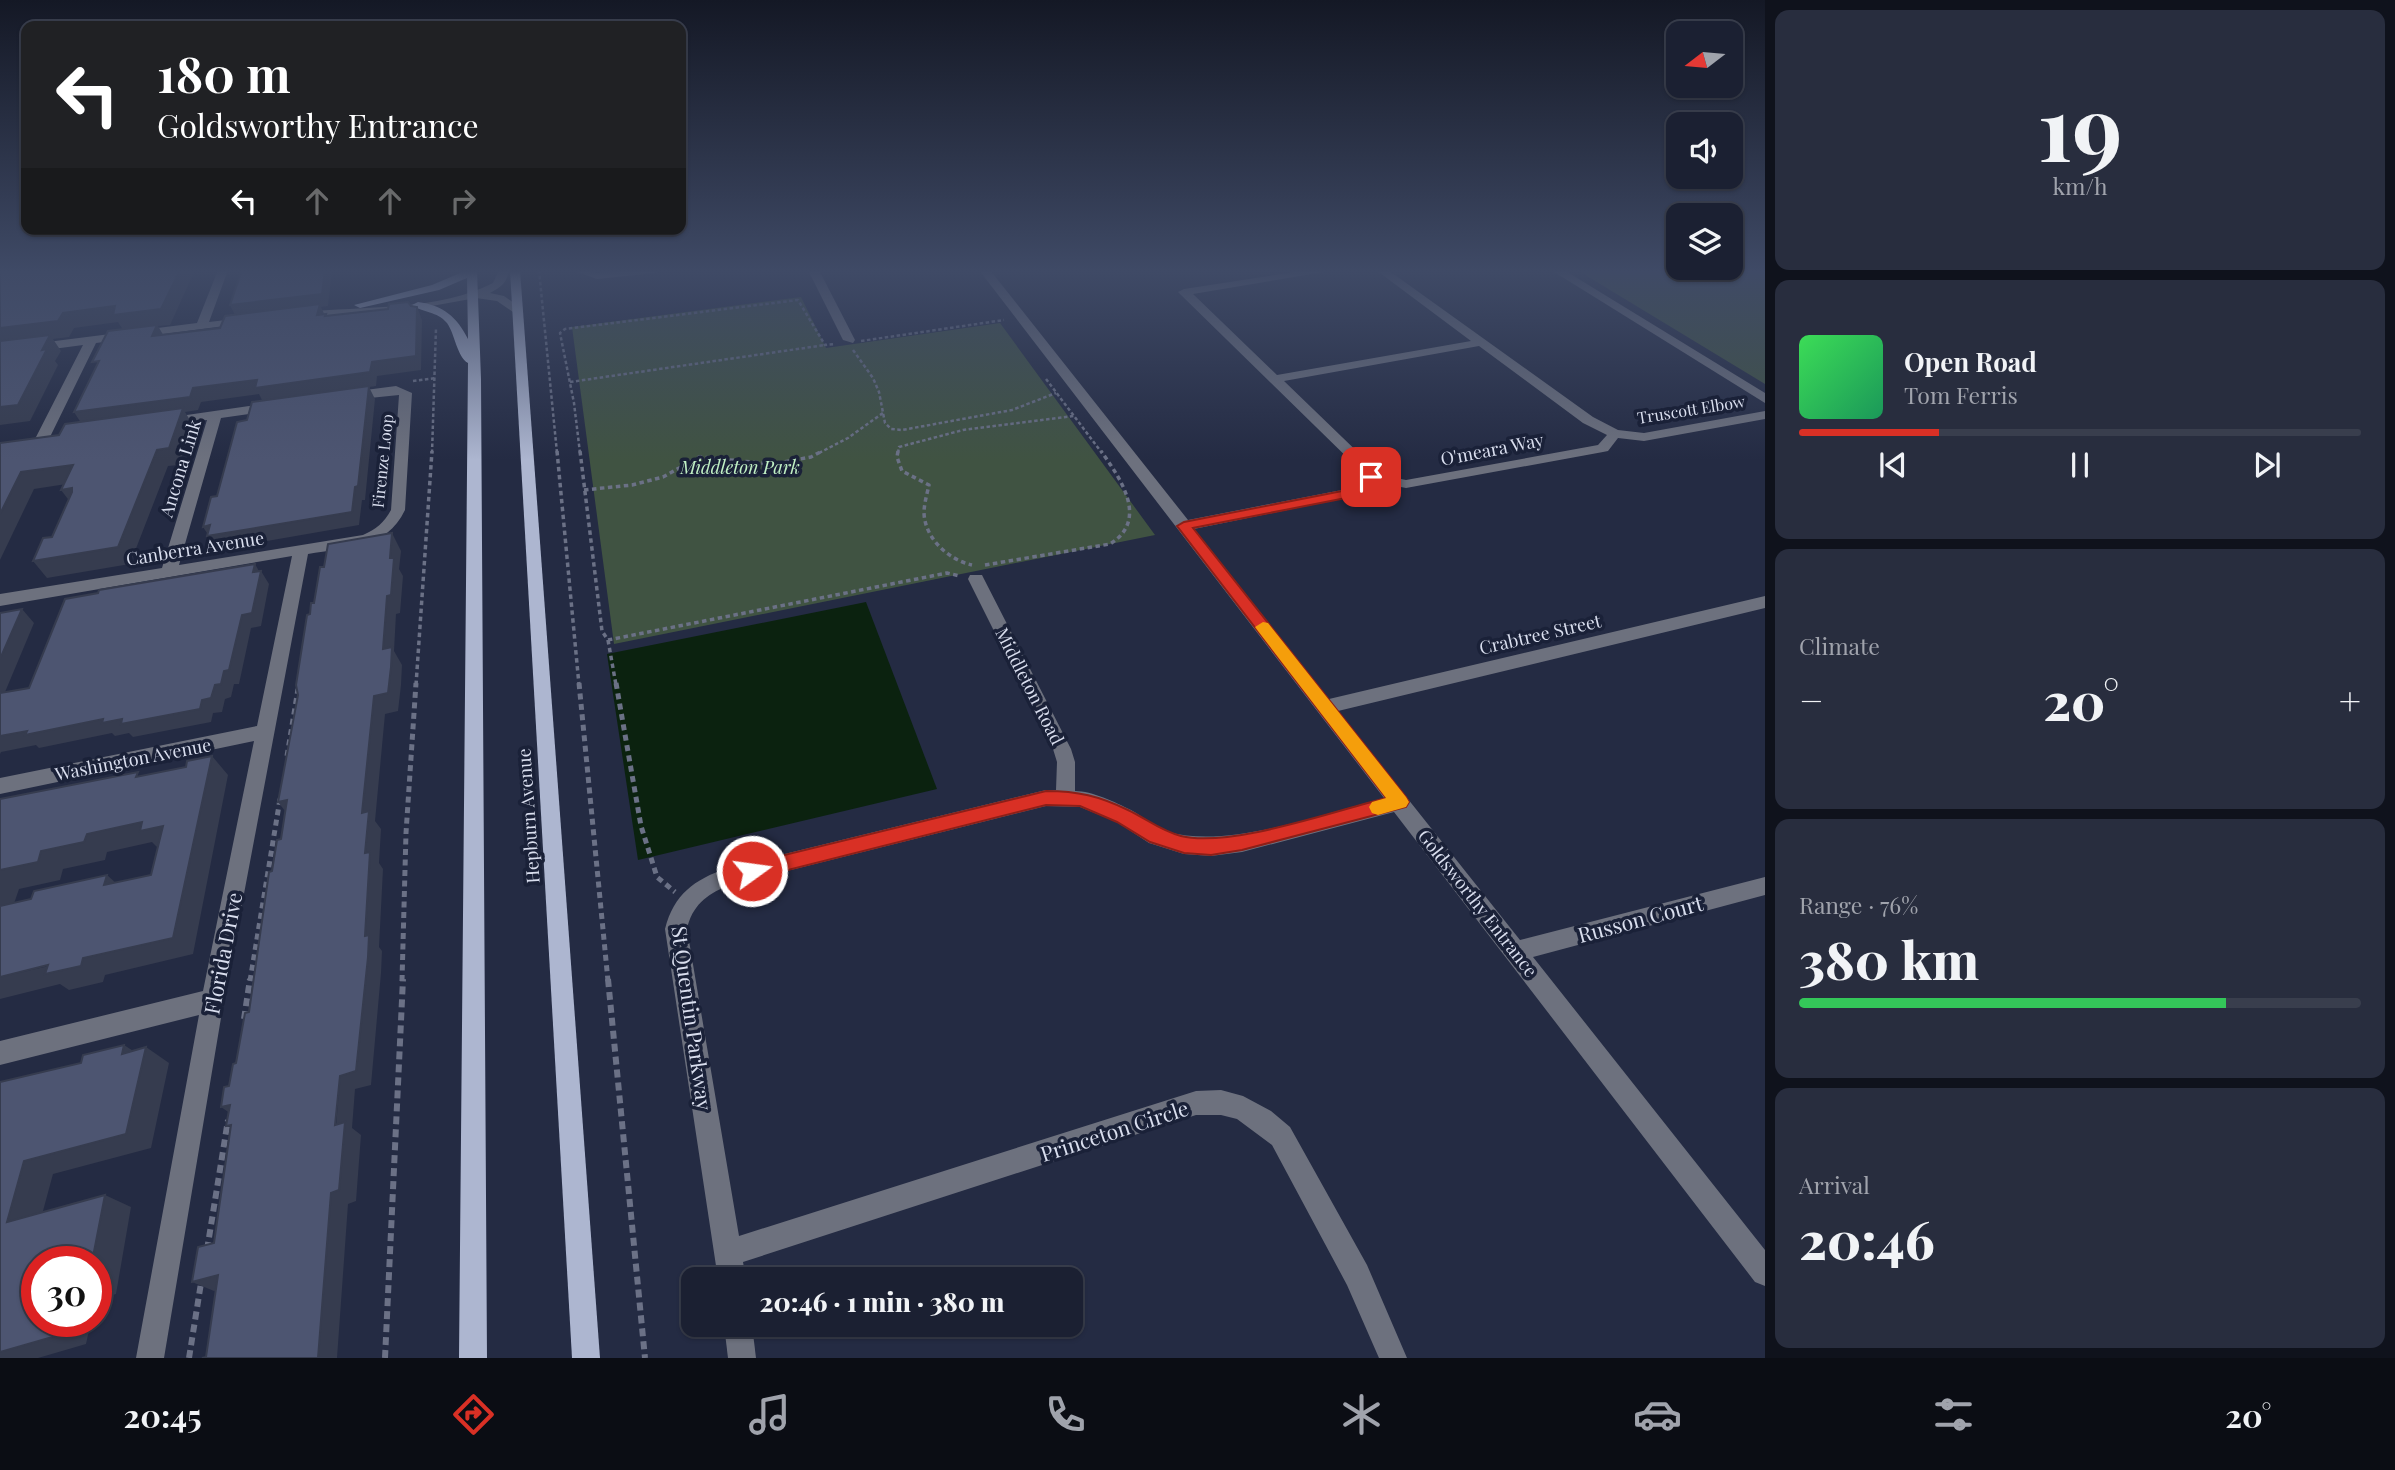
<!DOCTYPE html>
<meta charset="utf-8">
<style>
:root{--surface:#1b2032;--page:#282d3e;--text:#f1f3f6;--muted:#a0a3ac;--line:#393e4d;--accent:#d93025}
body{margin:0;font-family:"Playfair Display",serif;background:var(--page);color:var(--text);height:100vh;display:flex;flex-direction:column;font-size:26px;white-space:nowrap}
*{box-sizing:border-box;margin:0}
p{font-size:23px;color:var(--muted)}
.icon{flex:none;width:38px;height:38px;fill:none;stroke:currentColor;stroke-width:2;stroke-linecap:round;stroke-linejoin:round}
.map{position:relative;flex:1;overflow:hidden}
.side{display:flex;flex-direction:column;gap:10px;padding:10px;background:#0f121c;width:630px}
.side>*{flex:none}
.hud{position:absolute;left:21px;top:21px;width:665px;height:214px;border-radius:14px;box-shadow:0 2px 5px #0004,0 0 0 2px var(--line);background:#202124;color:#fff;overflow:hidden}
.needle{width:46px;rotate:254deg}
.controls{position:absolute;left:1666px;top:21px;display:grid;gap:14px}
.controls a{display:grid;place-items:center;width:77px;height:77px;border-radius:14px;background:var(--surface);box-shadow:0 2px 5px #0004,0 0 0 2px var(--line);font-size:35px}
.speed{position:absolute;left:21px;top:1246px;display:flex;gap:14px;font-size:35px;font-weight:700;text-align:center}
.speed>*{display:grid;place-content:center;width:91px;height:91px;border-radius:50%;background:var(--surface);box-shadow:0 2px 5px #0004,0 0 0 2px var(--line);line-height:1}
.speed .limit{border:10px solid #d22;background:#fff;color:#111}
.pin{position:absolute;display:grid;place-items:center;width:60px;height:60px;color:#fff;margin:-30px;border-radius:14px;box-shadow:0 4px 10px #0006}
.me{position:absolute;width:77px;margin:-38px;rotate:76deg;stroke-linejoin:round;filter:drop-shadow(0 0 5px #0008)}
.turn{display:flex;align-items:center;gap:24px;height:147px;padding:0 21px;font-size:32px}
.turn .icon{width:91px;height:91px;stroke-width:2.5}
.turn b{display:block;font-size:49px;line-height:60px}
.lanes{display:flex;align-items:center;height:66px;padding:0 21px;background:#0003;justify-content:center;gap:35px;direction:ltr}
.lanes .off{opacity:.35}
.big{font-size:52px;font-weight:800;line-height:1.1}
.side .card{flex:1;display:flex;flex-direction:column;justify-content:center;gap:10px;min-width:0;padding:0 24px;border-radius:14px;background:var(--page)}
.side .dial{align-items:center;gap:0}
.dial b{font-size:91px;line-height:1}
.song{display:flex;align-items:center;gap:21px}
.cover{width:84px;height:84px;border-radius:10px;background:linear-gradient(135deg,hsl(130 70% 55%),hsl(150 70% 35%))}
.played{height:7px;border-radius:4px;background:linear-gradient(90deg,var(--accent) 25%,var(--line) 25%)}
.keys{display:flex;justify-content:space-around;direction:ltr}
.heat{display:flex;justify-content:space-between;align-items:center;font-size:38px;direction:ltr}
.charge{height:10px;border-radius:5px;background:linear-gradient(90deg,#34c759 76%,var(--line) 0)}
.trip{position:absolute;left:681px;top:1267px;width:402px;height:70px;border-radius:14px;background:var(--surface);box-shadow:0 2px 5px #0004,0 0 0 2px var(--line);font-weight:800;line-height:70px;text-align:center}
.menu{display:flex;height:112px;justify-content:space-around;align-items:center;background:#0b0d14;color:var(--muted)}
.menu .icon{width:49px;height:49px}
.menu .selected{color:var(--accent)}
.menu b{font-size:32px;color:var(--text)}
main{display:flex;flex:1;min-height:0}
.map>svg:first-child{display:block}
.green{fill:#405342}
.water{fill:#0b220f}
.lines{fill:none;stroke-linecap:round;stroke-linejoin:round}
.path-far3{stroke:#6b7186;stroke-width:2.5;stroke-dasharray:3.5 2.5;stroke-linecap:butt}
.path-far2{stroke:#6b7186;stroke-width:3.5;stroke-dasharray:4.5 3.5;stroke-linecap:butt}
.path-far1{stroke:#6b7186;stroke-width:5;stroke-dasharray:6 4.5;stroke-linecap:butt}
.path{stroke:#6b7186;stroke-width:6;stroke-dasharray:8 5;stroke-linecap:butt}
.minor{fill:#6d717e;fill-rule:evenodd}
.major{fill:#adb6d0;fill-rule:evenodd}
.shaded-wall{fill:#363c4f}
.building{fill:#4d5571;stroke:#363c4f;stroke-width:2}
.route{fill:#d93025;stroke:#8d1f18;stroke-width:2}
.slow{fill:#f59e0b}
.labels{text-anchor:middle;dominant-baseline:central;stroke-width:7;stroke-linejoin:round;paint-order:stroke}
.far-street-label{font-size:16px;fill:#d9deee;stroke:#1a2138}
.street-label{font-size:18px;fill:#d9deee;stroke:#1a2138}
.park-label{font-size:18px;font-style:italic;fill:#c1f1c5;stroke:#1a2138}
.near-street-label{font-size:21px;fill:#d9deee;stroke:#1a2138}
</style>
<main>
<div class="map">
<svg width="1765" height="1358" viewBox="0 0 1765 1358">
<rect width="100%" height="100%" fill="#242b43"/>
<g class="green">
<polygon points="1577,270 1765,270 1765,384"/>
<polygon points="801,297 826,348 1000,323 1155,535 614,644 572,327"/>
</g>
<polygon class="water" points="866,602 937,789 638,860 607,654"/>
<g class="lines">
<g class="path-far3">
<polyline points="539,270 557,453"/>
<polyline points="861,341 1004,320"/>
<polyline points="853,350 873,378 879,392 885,423 891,429 902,430 1012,410 1056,393"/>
<polyline points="1046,379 1102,453"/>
<polyline points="413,381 436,378"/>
<polyline points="570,382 825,345"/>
<polyline points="432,453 436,328"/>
<polyline points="580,453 574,403 560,333 565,329 798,300 825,345 835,344"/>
<polyline points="819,453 848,438 883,413"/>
<polyline points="898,453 899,447 963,430 1074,416"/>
</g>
<g class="path-far2">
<polyline points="557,451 579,685"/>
<polyline points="580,451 602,631 608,640 947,573 960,576"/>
<path d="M898,451L897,457L902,471L929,485C927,494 924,504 924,513C925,539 949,560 972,565"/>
<polyline points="584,490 632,485 663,477 699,457 773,464 811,457 822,451"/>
<path d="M985,565L1110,544C1149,520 1121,479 1101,451"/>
<polyline points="608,640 616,685"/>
<polyline points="416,685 432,451"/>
</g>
<g class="path-far1">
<polyline points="579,683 608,981"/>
<polyline points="616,683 641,826 657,877 675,892"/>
<polyline points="287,756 298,689"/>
<polyline points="250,981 280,799"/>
<polyline points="402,981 406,833 416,683"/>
</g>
<g class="path">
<polyline points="608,979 645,1358"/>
<polyline points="244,1019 250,979"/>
<polyline points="207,1250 228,1120"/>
<polyline points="189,1358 201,1283"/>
<polyline points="385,1358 403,979"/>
</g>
<g class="minor">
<polygon points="218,270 228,270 209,322 243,318 249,321 247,323 96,343 49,439 42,443 37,442 35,439 83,345 0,356 0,348 197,323"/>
<path d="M499,270H509C507,283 501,287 490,293L504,296L521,308V312H513L497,301L476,298L404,311L302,318L296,315L302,312C362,306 440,311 493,283Z"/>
<polygon points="572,270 597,273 660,270 655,273 597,279"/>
<polygon points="808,270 819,270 855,340 853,343 843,340"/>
<path d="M979,270H990L1188,520L1347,489L1361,482L1364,477L1360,470L1180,294L1178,292L1184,289L1307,270H1335L1193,294L1277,375L1471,341L1376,270H1388L1593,417L1618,430L1644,433L1765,411V419L1644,441L1618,438L1608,451L1603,452L1406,488L1375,482L1371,488L1356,496L1194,529L1329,699L1765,596V608L1338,711L1520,940L1765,877V895L1533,957L1765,1250V1286L1755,1282L1394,812L1242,852L1211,856L1184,854L1149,843L1117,822L1080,807L1046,806L727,886C706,895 692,906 687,929L739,1236L1196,1091L1221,1090L1243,1096L1271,1111L1290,1127L1367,1265L1407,1358H1379L1347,1285L1272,1145L1237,1119L1221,1115H1196L743,1262L746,1279H718L665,929C674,894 694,880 727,868L1046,790H1056L1057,762L1053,749L968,579L970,575H982L984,579L1071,749L1075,762V791C1092,791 1115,802 1131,810C1144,817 1154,828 1168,832C1230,849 1322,814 1384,798ZM1479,346L1583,423L1607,435L1598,445L1406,480L1376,474L1371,465L1284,381Z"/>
<polygon points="1551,270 1564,270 1765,393 1765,403"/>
<path d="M396,386L412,393L405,510C386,550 347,547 308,554L224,1000L164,1358H136L199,1015L0,1065V1041L203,991L254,741L0,794V778L257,726L292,556L0,606V594L162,568L207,420L161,425L159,422L166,418L270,403L277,407L270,411L221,418L179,565L363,535C376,529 384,523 391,510L399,395L350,400L344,396L350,392Z"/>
<polygon points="724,1325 752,1325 756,1358 728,1358"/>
</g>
<g class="major">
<path d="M467,270H477L481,379L487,1358H459L468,363C457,357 455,334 447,323C437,311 423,313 412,305L418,302C443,305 457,317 468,339L467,278L439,290L360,308L354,305L432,285Z"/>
<polygon points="510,270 520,270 600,1358 572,1358"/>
</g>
</g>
<g class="shaded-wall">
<polygon points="180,270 195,270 170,325 158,326 165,338 123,330 118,322 74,328 69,337 53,339 61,351 55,361 58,365 30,421 0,425 0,328 63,313"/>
<polygon points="325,270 332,270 328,306 321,307 326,318 236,317 230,305"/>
<polygon points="417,307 422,320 421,370 377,376 376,386 369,387 375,399 365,500 362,500 359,525 216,550 207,536 209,536 203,527 263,402 259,394 201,402 198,410 185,412 193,425 179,465 168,466 130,564 47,578 33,561 118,547 83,426 74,412 193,388 372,362"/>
<polygon points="73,465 86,481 34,489 0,560 0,514 21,472"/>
<polygon points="72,488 74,507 61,490"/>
<polygon points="392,533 401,551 399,569 403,576 400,613 396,614 394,651 402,665 401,685 398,711 385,714 375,821 381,829 379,863 383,869 379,947 382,951 381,973 371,1085 355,1089 352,1128 361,1135 356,1201 348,1204 337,1358 318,1358 340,1076 365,936 365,853 362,813 374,696 383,649"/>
<polygon points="255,564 260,573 261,571 269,584 261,626 251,628 239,684 234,684 231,697 225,699 222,712 213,713 211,722 133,737 129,733 115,736 112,733 39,748 36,745 1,752 0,754 0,736 103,719 202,700 215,685 224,671 242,615"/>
<polygon points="22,609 34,623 0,704 0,659"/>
<polygon points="212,756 228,775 193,954 105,975 103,982 69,990 60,984 0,999 0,977 173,938"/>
<polygon points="287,800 292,820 278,802"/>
<polygon points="142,822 163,826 159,849 152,842 107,852 105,860 63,869 60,880 19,889 6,927 0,923 0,870 41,851 87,834"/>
<polygon points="107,875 127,893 104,885"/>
<polygon points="124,1045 144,1058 146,1047 169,1063 151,1148 53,1174 37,1233 7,1222 24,1161 122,1054"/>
<polygon points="230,1105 240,1120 221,1107"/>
<polygon points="105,1195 131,1207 116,1294 96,1300 96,1262 92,1262"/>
<polygon points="218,1275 240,1283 214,1291 192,1282"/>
<polygon points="60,1321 91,1321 86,1344 38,1358 0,1358 0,1352"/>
</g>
<g class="building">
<polygon points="2,270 180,270 161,309 113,315 115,306 63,313 58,321 0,328 0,271"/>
<polygon points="242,270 325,270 322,294 230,305"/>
<polygon points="408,302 411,306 417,307 416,356 372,362 370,372 255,388 257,380 193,388 190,397 74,412 99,361 92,362 108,331 157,325 152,336 220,328 225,316 320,304 317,315 326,314 325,316 388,309 389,304"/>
<polygon points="50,335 42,350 47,349 18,405 0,407 0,341"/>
<polygon points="369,386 358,486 355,487 352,512 207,536 210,525 203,527 211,497 217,496 237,422 247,420 252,402"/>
<polygon points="183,408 169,448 157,450 118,547 33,561 43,538 52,537 72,492 72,488 61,490 73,465 21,472 0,514 0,443 59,435 65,424"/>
<polygon points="392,533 390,558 394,558 391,595 387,596 383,649 392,647 391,667 388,693 374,696 362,813 369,811 365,853 370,852 365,936 369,935 368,957 356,1071 340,1076 335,1125 345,1122 339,1190 331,1193 318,1358 202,1358 206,1357 218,1275 192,1282 198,1247 214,1243 231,1125 226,1126 230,1105 221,1107 224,1087 229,1086 233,1064 236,1063 245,1013 249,1012 269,872 272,871 277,840 281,839 287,800 278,802 298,695 296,685 307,615 310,614 311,603 314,603 320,567 324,567 328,544"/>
<polygon points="255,564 253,572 261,571 252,613 242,615 229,670 224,671 221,684 215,685 211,698 202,700 200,709 121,724 122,719 102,723 103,719 25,735 27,731 0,736 0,693 29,688 65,599 98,593 99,590"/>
<polygon points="22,609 0,659 0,613"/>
<polygon points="212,756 173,938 83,958 81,966 45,974 48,965 0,977 0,906 31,899 34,891 107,875 104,885 151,875 163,826 140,831 142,822 87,834 84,842 41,851 38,862 0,870 0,799 138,772 136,777 186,767 187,761"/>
<polygon points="124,1045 122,1054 146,1047 126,1134 24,1161 7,1222 105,1195 92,1262 37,1262 37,1321 60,1321 56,1336 0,1352 0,1082 81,1063 83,1055"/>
</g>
<linearGradient id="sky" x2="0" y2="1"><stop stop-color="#141825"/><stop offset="0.59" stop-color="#3f4a66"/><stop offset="1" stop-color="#3f4a66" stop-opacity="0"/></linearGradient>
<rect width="1765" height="460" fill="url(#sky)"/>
<path class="route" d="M1371,473L1378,477L1371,488L1356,496L1193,528L1406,797L1409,802L1406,807L1242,850L1211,855L1184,853L1150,842L1117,822L1080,806L1046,805L752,879L745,877L742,871L745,865L752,863L1046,791C1078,791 1099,796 1128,810C1147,819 1161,831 1181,836C1230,848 1335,811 1386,798L1177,526L1184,522L1347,490Z"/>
<polygon class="slow" points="1263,622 1268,623 1406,797 1409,802 1406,807 1378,815 1372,813 1369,807 1372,802 1386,798 1258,631 1255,627"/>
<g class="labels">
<g class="far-street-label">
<text transform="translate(1691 409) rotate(-9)">Truscott Elbow</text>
<text transform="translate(382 461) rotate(-84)">Firenze Loop</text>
</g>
<g class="street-label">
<text transform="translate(1492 449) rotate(-11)">O'meara Way</text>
<text transform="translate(180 468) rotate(-73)">Ancona Link</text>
<text transform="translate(195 548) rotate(-9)">Canberra Avenue</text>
<text transform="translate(1540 634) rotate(-13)">Crabtree Street</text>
<text transform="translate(1030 686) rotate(63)">Middleton Road</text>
<text transform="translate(133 759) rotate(-11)">Washington Avenue</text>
<text transform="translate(528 816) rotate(-94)">Hepburn Avenue</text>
<text transform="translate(1478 903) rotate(52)">Goldsworthy Entrance</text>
</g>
<g class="park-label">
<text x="740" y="467">Middleton Park</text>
</g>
<g class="near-street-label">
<text transform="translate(1640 918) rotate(-15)">Russon Court</text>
<text transform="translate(222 953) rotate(-79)">Florida Drive</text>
<text transform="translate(693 1018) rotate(82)">St Quentin Parkway</text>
<text transform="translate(1114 1130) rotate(-18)">Princeton Circle</text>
</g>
</g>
</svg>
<div class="controls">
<a><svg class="needle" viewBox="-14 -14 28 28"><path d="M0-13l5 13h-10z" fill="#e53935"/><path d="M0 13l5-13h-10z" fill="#a0a3ac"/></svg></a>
<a><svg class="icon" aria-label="sound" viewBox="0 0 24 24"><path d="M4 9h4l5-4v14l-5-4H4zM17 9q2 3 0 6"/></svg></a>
<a><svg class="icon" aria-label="layers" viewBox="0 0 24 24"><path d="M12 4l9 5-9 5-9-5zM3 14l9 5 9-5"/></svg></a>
</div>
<div class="speed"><div class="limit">30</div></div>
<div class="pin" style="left:1371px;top:477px;background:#d93025"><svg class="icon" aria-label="arrive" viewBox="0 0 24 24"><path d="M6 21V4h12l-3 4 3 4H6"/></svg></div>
<svg class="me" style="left:752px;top:871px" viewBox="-20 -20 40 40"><circle r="17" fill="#d93025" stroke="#fff" stroke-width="3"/><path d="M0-11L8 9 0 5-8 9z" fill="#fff"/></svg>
<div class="trip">20:46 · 1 min · 380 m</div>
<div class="hud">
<div class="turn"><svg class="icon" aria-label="left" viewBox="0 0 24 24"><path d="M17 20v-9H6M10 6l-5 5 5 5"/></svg><div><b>180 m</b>Goldsworthy Entrance</div></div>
<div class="lanes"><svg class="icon" aria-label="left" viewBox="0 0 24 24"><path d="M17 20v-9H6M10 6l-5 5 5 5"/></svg><svg class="icon off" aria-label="ahead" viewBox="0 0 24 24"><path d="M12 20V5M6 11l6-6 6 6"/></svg><svg class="icon off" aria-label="ahead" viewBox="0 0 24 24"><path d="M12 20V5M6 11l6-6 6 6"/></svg><svg class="icon off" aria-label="right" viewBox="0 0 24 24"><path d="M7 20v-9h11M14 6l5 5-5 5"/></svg></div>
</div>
</div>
<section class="side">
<div class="card dial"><b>19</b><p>km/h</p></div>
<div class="card">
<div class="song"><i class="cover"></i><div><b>Open Road</b><p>Tom Ferris</p></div></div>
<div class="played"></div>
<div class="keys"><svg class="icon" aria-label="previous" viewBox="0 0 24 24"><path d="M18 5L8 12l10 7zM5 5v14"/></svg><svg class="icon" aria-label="pause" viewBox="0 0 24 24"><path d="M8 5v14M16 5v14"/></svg><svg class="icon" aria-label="next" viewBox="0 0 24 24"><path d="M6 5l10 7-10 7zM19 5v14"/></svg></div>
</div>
<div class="card"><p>Climate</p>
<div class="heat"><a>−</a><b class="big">20°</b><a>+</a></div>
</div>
<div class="card"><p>Range · 76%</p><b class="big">380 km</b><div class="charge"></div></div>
<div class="card"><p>Arrival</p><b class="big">20:46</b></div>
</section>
</main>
<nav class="menu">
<b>20:45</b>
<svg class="icon selected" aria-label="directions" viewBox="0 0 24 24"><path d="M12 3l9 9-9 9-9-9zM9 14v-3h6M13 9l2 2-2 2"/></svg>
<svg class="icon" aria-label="music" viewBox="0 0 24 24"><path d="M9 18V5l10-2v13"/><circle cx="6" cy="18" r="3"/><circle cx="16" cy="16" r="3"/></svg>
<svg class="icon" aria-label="phone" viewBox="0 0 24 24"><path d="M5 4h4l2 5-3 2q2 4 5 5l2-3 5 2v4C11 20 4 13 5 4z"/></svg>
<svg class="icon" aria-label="climate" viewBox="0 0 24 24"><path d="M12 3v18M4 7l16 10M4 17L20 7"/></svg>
<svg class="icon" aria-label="car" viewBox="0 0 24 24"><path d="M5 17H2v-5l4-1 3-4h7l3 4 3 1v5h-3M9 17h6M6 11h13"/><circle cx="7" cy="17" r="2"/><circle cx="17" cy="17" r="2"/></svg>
<svg class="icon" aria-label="filters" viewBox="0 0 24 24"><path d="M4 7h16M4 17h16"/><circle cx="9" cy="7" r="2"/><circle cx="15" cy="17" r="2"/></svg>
<b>20°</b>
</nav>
